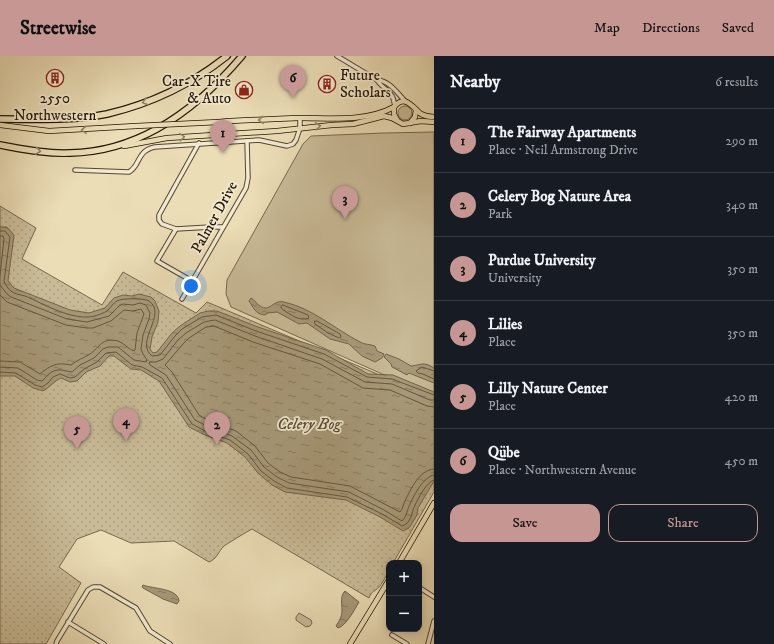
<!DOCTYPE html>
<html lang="en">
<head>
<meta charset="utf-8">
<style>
	:root { --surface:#171b24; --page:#242831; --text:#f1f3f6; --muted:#9ea1a6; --line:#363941; --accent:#c59692 }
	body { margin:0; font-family:"IM FELL DW Pica",serif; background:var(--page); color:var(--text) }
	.controls { position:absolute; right:12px; bottom:12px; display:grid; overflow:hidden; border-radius:8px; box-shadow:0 2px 10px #0003 }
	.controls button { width:36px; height:36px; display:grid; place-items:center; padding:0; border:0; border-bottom:1px solid var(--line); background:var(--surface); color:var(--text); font:20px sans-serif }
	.you { position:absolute; left:191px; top:230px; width:14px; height:14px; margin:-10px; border:3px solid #fff; border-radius:50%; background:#1a73e8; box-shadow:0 0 0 6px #1a73e833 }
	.badge { display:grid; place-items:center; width:26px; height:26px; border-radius:50%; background:var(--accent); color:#111; font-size:13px; font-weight:700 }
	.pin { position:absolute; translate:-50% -33px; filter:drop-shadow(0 1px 2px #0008) }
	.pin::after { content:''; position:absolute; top:21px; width:14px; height:12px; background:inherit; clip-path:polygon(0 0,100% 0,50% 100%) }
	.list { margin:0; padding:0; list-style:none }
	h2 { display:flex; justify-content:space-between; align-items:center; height:52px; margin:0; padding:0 16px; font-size:17px }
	h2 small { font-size:13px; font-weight:400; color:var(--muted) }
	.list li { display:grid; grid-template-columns:26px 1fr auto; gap:12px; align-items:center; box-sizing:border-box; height:64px; padding:0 16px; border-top:1px solid var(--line) }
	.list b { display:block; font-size:15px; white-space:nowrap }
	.list p { margin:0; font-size:13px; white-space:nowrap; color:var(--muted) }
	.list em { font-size:13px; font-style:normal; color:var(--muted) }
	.actions { display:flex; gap:8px; padding:12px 16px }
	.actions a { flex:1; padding:9px 0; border:1px solid var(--accent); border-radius:12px; text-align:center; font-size:14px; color:var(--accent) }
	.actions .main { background:var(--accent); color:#111 }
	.map { position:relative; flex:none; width:434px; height:588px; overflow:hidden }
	header { display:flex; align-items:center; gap:24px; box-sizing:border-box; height:56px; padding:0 20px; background:var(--accent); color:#111 }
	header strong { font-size:19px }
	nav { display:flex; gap:22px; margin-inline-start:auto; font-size:14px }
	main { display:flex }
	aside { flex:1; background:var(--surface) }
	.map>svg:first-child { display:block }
	.grass { fill:#c9bb98; stroke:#76684e }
	.park { fill:url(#park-dots); stroke:#76684e }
	.water { fill:url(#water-ripples); stroke:#72644a }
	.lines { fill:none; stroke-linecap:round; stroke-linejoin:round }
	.shore { stroke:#64573e; stroke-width:1 }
	.minor-casing { stroke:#544730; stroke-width:5.5 }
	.major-casing { stroke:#221504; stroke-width:6 }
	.highway-casing { stroke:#221504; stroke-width:8 }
	.minor { stroke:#f2e9d0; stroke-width:3.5 }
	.major { stroke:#ebddb6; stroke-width:4.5 }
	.highway { stroke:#ebddb6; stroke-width:5.5 }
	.major-bridge-casing { stroke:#221504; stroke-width:6; stroke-linecap:butt }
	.major-bridge { stroke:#ebddb6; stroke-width:4.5 }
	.oneway { stroke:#918366 }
	.labels { text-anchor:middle; stroke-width:3.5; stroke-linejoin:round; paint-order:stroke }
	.poi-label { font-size:15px; fill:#221504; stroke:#f2e9d0; text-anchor:start }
	.street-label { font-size:15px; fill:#221504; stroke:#f2e9d0 }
	.water-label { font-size:16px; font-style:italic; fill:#574a33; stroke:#f2e9d0 }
</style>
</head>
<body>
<header>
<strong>Streetwise</strong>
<nav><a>Map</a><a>Directions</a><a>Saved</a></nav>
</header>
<main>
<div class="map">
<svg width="434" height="588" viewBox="0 0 434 588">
	<defs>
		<pattern id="park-dots" width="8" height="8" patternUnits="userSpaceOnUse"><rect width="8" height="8" fill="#c9bb98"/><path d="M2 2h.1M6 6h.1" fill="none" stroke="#aca081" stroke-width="1.8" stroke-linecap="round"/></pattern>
		<pattern id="water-ripples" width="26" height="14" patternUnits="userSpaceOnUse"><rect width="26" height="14" fill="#a79979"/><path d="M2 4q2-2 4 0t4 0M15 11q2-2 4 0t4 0" fill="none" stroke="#887c61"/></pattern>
	</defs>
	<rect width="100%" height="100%" fill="#ebddb6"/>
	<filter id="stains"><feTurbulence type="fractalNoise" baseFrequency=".005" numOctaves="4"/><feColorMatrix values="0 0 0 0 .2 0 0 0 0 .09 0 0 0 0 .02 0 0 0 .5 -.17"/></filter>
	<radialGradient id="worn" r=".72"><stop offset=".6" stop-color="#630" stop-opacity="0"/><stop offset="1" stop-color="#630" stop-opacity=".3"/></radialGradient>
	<!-- grass -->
	<g class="grass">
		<circle cx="405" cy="57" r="7"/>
		<polygon points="434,76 434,341 231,251 226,238 227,224 303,88 311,80 384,77"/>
		<polygon points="299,557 311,564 312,567 310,570 306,571 296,564 296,561"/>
	</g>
	<!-- park -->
	<path class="park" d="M0 150 36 172 22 203 102 249 123 216 196 257 207 246 434 342V436L393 507H389C389 515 385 524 379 531 375 536 372 534 369 542L252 473C243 478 233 484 224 490 218 496 217 503 209 506L174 485 131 487 101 474 77 483 59 511 81 527 46 588H0Z"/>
	<!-- water -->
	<g class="water">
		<path d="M0 171H7L14 179 8 225 14 232 70 254 89 257 105 252 114 242 123 239 132 240 139 238 151 241 155 245 159 255 158 266 152 281 150 293 153 297 157 296 172 277 180 270 200 257 208 255H217L258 271 326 294 368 318 393 319 434 336V425L418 452 417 459 409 472 403 475 380 461 346 444 285 436 272 429 258 417 245 401 227 387 205 379 189 371 159 325 141 314 131 313 114 300H109L100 310 86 316 77 325 70 326 61 322C54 325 50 331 43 335L33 332 15 320H0Z"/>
		<path d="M251 242C255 244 256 248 260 250 270 257 273 243 284 246 312 252 335 273 360 286 365 289 370 288 375 290L377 295 384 298 382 302 375 306 362 300 349 288 330 283 307 267 299 268 277 256 268 257 265 259C255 258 254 252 249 245Z"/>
		<path d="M386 298 399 303 411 310C421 309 423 305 434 312V327L409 317 407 319 392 311 391 308 384 301Z"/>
		<path d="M143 529C153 533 178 532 179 545L177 548 163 543 143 532 142 530Z"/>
		<path d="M345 535 359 546C355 553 346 570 338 572L336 570C339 565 342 561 342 554 342 547 340 540 345 535Z"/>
	</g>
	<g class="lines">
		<!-- shore -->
		<g class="shore">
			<path d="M0 175H5L10 181 4 225C5 228 8 233 11 235 14 238 21 239 25 240 44 248 67 262 88 261 94 261 105 257 108 254 111 251 113 247 117 245 121 242 145 242 149 245 168 258 134 286 152 300L160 299 175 280 182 273 202 261 216 259 256 275 324 298 367 321 392 323 434 339"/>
			<polyline points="0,180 3,180 4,183 0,219"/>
			<path d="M0 229 7 238 11 241 67 263 87 266 109 260 119 250 123 248 133 249 140 247 146 249 150 257 149 263 143 279 141 293 143 298 147 304 146 306 134 304 118 291H108L103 293 94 302 80 309 72 316C64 315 57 311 49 318 46 320 45 323 42 325L37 324 18 312 0 311"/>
			<path d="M0 239 7 246 66 269 87 272H93L111 265 124 254 133 255 141 253 144 258 137 277 135 294 134 295C128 293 124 287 118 285 102 281 100 291 90 298 84 302 77 304 71 309 56 306 51 309 40 318L20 306 0 305"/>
			<path d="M283 249 308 259 309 262C299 266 290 258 282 253L281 251Z"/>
			<polygon points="315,265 317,265 340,278 341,281 339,282 328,277 315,268"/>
			<polyline points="434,315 422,311 416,315 418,317 423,318 434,323"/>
			<path d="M0 316 16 317 35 329 42 331 48 327 53 321 60 318 70 322 75 321 84 313 97 306 106 297 116 296 132 309 142 311 162 322 192 368 207 376 230 384 248 398 261 415 274 425 287 432 347 441 382 458 402 470C412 467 411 457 415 449 418 443 427 425 434 424"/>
			<path d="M434 344H430L392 328 365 326 322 303 255 280 215 264 204 266 186 277 178 284 163 303 156 306H150L149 307 150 309 166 319 195 364 209 371 232 380 251 394 264 411 277 421 289 427 349 436 384 454 402 465C407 460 407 454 410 448 414 439 424 420 434 419"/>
			<path d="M434 351 427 350 390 334 363 332 320 308 253 286 214 270 206 271 189 282 183 288 165 309 172 316 199 359 211 366 236 375 255 390 268 407 280 416 291 421 350 430 400 456C403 453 403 449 405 445 411 433 419 414 434 413"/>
		</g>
		<defs>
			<g id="minor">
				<path d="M337 0 377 24C389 24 398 38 406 46"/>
				<path d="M377 24C381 31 388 33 392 40 394 43 394 47 395 50"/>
				<path d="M75 114 129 116C141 109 136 95 155 91L259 84 287 90 293 88 296 84 300 72V62"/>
				<polyline points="176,173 162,168 159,164 159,159 199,87"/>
				<polyline points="192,225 157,205 176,173 211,171 223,171"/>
				<polyline points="182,243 246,132 248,122 247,85"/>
				<polyline points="420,532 434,541"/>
				<polyline points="68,566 104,588"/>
				<polyline points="392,579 407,588"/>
				<polyline points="56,588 57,585 88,534 93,531 100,531 136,552 150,575 170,588"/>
				<polyline points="428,588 434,565"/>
			</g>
			<g id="major">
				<path d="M397 64 394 58V51C405 37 413 52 421 58 425 60 429 61 434 61"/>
				<path d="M219 66C246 64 274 63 301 62 332 62 366 66 394 51"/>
				<polyline points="410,67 415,61 416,54"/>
				<polyline points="0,69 49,75 136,70"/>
				<polyline points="124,90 167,82 277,75 332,69 353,68 384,60 392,62 403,68 421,65 434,66"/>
				<polyline points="399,507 434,447"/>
				<polyline points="350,588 389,524"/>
			</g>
			<g id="highway">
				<path d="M0 63C35 63 72 65 107 58 150 48 192 28 227 0"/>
				<path d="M0 89C23 93 46 98 70 97 141 96 197 53 242 0"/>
			</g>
		</defs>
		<!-- minor casing -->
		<use href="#minor" class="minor-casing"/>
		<!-- major casing -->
		<use href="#major" class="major-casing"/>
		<!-- highway casing -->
		<use href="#highway" class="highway-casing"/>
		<!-- minor -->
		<use href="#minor" class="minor"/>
		<!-- major -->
		<use href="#major" class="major"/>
		<!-- highway -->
		<use href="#highway" class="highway"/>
		<defs>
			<polyline id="major-bridge" points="136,70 219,66"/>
		</defs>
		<!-- major-bridge casing -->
		<use href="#major-bridge" class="major-bridge-casing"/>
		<!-- major-bridge -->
		<use href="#major-bridge" class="major-bridge"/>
	</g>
	<!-- one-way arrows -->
	<defs><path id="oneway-chevron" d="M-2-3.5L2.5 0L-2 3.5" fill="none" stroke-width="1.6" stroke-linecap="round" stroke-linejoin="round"/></defs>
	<g class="oneway">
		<use href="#oneway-chevron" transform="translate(145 46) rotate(162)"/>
		<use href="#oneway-chevron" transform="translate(261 64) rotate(177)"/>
		<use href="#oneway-chevron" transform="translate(318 70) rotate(-6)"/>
		<use href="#oneway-chevron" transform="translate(84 74) rotate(176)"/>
		<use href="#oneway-chevron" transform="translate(182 81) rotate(-4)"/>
		<use href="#oneway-chevron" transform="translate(38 95) rotate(8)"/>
	</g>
	<!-- icons -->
	<defs>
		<symbol id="building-ring" viewBox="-11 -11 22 22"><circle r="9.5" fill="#f2e9d0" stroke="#8f2418" stroke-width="1.5"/><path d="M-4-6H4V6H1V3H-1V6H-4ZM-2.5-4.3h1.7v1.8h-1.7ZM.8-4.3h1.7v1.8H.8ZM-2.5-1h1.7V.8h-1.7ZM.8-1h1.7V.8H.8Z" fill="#8f2418"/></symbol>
		<symbol id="shop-ring" viewBox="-11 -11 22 22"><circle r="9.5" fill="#f2e9d0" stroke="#8f2418" stroke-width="1.5"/><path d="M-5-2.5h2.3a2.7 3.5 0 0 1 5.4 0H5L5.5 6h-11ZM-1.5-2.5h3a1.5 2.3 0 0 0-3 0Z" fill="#8f2418"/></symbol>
	</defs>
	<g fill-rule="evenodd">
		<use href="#building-ring" x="45" y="12" width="20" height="20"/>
		<use href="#building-ring" x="317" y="18" width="20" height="20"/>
		<use href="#shop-ring" x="234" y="24" width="20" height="20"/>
	</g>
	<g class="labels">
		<!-- poi labels -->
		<g class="poi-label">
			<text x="340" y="24">Future<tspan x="340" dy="17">Scholars</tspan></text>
			<text x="231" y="30" text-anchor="end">Car-X Tire<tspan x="231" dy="17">&amp; Auto</tspan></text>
			<text x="55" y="47" text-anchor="middle">2550<tspan x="55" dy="17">Northwestern</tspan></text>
		</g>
		<!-- street labels -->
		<g class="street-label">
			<text transform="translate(214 161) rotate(-61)" y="5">Palmer Drive</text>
		</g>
		<!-- water labels -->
		<g class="water-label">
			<text x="309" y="373">Celery Bog</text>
		</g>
	</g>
	<rect width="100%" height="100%" filter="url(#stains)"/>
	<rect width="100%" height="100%" fill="url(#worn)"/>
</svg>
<div class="controls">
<button>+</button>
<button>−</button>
</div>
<div class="you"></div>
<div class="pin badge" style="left:223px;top:97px">1</div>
<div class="pin badge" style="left:217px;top:389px">2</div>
<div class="pin badge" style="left:345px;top:163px">3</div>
<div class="pin badge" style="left:126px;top:385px">4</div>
<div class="pin badge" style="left:77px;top:393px">5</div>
<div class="pin badge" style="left:293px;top:42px">6</div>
</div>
<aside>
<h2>Nearby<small>6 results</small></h2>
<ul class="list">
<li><span class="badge">1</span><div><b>The Fairway Apartments</b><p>Place · Neil Armstrong Drive</p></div><em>290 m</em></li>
<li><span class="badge">2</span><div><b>Celery Bog Nature Area</b><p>Park</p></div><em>340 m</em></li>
<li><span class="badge">3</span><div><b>Purdue University</b><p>University</p></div><em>350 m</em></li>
<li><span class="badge">4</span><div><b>Lilies</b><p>Place</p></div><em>350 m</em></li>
<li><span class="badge">5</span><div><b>Lilly Nature Center</b><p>Place</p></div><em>420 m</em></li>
<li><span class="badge">6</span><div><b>Qübe</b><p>Place · Northwestern Avenue</p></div><em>450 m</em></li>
</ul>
<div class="actions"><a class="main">Save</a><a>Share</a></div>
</aside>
</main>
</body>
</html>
